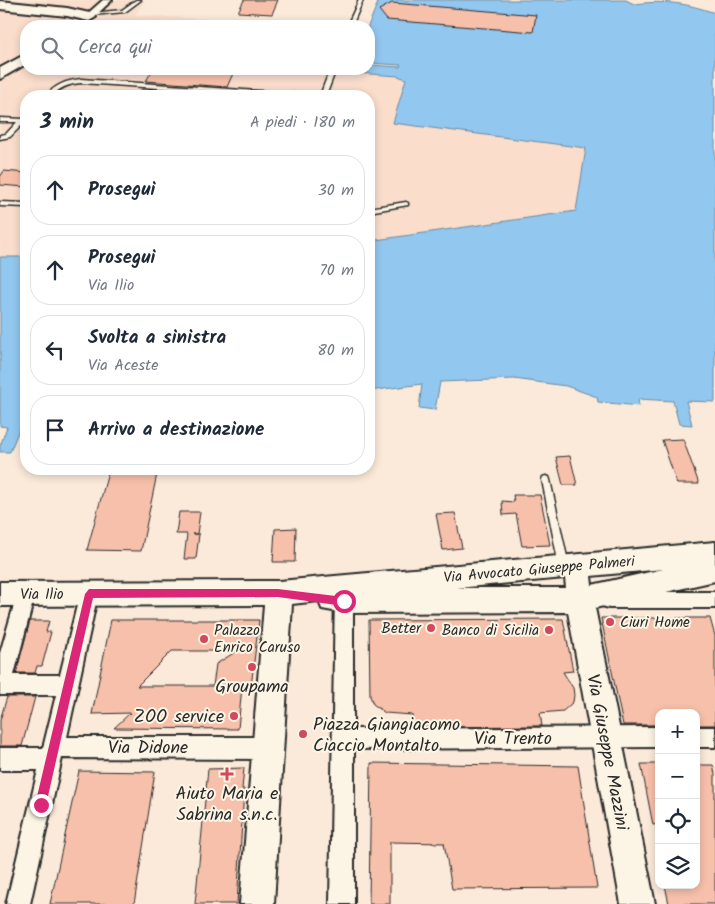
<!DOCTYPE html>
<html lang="it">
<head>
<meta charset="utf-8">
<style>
	:root { --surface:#fff; --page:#f2f2f3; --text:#1f2937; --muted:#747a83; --line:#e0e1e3 }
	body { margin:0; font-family:Kalam,sans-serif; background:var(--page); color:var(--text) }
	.controls { position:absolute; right:15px; bottom:15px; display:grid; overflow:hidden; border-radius:10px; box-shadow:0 2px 8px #0003 }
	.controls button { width:45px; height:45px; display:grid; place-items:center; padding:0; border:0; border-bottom:1px solid var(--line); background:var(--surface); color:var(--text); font:25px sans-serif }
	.stop { position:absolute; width:15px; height:15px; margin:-11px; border:4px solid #db2777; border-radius:50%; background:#fff }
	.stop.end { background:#db2777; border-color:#fff; box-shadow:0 1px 5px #0008 }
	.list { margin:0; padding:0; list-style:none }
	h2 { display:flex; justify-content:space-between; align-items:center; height:65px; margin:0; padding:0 20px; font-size:21px }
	h2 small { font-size:16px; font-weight:400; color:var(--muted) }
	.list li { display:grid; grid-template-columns:32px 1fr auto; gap:15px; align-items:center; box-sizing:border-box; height:70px; margin:0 10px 10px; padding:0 10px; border:1px solid var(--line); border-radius:20px }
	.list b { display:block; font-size:19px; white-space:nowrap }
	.list p { margin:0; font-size:16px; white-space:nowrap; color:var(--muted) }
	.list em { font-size:16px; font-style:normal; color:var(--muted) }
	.icon { flex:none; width:28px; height:28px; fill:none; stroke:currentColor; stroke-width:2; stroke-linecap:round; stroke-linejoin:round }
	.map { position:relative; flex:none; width:715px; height:904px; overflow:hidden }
	.search { position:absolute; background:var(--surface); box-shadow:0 2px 8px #0003; left:20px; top:20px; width:355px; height:55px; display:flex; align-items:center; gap:12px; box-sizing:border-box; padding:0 18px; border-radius:20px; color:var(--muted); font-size:19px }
	.panel { position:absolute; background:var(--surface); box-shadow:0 2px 8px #0003; left:20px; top:90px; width:355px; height:385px; border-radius:20px }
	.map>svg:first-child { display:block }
	.built { fill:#faddcb }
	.water { fill:#92c7ef; stroke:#6989a1 }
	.building { fill:#f7c0ab; stroke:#2b2b2b; fill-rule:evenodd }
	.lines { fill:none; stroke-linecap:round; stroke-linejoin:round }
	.lane-casing { stroke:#2b2b2b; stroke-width:3 }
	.street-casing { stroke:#2b2b2b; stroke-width:4 }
	.secondary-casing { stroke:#2b2b2b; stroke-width:4 }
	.lane { fill:#fcf5e5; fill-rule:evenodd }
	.street { fill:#fcf5e5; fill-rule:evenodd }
	.secondary { fill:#fcf5e5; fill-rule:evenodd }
	.route { fill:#db2777 }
	.poi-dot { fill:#d1495b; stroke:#fcf5e5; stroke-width:2 }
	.labels { text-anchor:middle; stroke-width:4; stroke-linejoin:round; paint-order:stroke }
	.street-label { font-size:15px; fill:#2b2b2b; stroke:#fcf5e5 }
	.poi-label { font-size:15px; fill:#2b2b2b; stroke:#fcf5e5; text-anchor:start }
	.near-poi-label { font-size:18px; fill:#2b2b2b; stroke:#fcf5e5 }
	.near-street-label { font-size:18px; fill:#2b2b2b; stroke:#fcf5e5 }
</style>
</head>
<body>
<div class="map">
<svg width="715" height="904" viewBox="0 0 715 904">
	<rect width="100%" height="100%" fill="#fbead9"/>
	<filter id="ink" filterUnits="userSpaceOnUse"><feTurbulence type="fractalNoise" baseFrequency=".02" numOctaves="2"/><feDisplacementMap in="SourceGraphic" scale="10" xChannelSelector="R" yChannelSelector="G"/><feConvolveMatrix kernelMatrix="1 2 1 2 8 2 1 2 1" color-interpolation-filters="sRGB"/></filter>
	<g filter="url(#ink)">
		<!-- built -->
		<polygon class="built" points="0,0 145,0 135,15 331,26 26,26 26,69 357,69 356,72 398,76 406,78 393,123 586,148 576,211 369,241 369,96 26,96 26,257 0,257"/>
		<!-- water -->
		<g class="water">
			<path d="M379 0H626L634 4C665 0 686 3 715 13V402L686 401 692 425 679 424 673 401 638 399 639 406 598 402 597 397 566 386 514 379 440 382 435 410 419 408 422 384 369 391V241L576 211 586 148 393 123 406 79 398 76 356 73 357 69H369V65L400 67 401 65 369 63 368 26Z"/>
			<polygon points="0,257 26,257 26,426 20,427 10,452 0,452 0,446 7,427 0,426"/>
		</g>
		<!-- building -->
		<g class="building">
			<polygon points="244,0 278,0 272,14 238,12"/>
			<polygon points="392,3 536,15 533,32 387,20 379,10"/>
			<polygon points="153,69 235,69 227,87 146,81"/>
			<polygon points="142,89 224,94 223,96 137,96"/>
			<polygon points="4,171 26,173 26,187 0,185 0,177"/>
			<polygon points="683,439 699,484 677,484 662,440"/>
			<polygon points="570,456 577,485 563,485 556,457"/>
			<polygon points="109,469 158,469 141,551 87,550"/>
			<polygon points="513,495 540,495 550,545 522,546 516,514 503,515 502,501 514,502"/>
			<polygon points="179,512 200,512 197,534 192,534 199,534 196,559 184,559 187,534 176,534"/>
			<polygon points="455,513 462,548 443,550 436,514"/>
			<polygon points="296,528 295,562 273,562 275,529"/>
			<polygon points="601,618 710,618 715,636 715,725 696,725 696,713 659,713 659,725 623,725"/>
			<polygon points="563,619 573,671 563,672 573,688 574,695 573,702 563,711 540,713 542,726 412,727 412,715 385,713 373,704 370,696 369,620"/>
			<path d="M111 620H259L251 687 242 686 238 729 114 728 130 713 92 714ZM172 651H237L216 664 213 686H137Z"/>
			<polygon points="30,621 49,621 46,632 51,632 42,666 37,666 35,673 16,673"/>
			<polygon points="7,697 35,697 22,746 0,746 0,720"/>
			<polygon points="371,763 578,766 597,888 452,889 444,843 390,842 390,904 369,904"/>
			<polygon points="641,764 659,764 659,824 653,825"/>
			<polygon points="696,765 713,765 715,774 715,904 669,904 665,885 696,885"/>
			<polygon points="244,768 242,789 244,789 237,904 195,904 208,769"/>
			<polygon points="79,771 155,772 134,904 50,904"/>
		</g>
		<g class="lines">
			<defs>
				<g id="lane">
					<polygon points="136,0 141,0 125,12 92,15 90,14 92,13 122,10"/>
					<polygon points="359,0 363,0 352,26 347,26"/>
					<polygon points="330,69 336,69 326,96 320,96"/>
					<path d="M81 79 304 94 307 96H283L81 83C69 84 60 87 52 96H46C56 84 66 81 81 79Z"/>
					<polygon points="0,118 24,119 26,120 26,122 24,123 10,137 0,139 0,135 6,134 17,122 0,122"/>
					<polygon points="0,202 26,203 26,207 0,206"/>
					<polygon points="406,202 408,203 408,205 369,212 369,208"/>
					<polygon points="546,476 549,477 550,480 569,566 567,569 564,570 561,569 559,566 542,480 543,477"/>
				</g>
				<g id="street">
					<polygon points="103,0 112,0 92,19 86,19 86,15"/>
					<polygon points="344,583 351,585 353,591 353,729 659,727 659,747 354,749 354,904 330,904 335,591 337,585"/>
					<polygon points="89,585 96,587 98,593 67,737 268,737 275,741 279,748 275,755 268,759 62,758 30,904 6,904 38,770 0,770 0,748 43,748 56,695 0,695 0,653 19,588 26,586 33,588 35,594 14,675 60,675 80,593 82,587"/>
					<polygon points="609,592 715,592 715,608 609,608 602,606 600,600 602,594"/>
					<rect x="696" y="727" width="19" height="20"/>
				</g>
				<g id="secondary">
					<polygon points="0,1 67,8 94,14 96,17 89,21 67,16 0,9"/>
					<polygon points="26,54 26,64 0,79 0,68"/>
					<path d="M715 542V581L595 608 655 904H621L568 612 344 613 322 609 319 601 292 604 274 904H240L264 605 0 606V582L279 581ZM663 569 592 585 591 576ZM565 578 566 588H457Z"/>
				</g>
			</defs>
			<!-- lane casing -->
			<use href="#lane" class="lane-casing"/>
			<!-- street casing -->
			<use href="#street" class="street-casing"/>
			<!-- secondary casing -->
			<use href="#secondary" class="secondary-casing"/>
			<!-- lane -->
			<use href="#lane" class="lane"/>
			<!-- street -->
			<use href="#street" class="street"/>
			<!-- secondary -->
			<use href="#secondary" class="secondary"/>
		</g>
	</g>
	<!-- route -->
	<polygon class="route" points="89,589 278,589 344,597 349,601 344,606 278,597 93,598 46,805 45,809 41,810 37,809 35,805 85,594"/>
	<!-- markers -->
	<g class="poi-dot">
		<circle cx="610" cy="622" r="5"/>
		<circle cx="431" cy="628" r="5"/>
		<circle cx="549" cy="630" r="5"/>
		<circle cx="204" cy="639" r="5"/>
		<circle cx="252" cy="667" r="5"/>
		<circle cx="234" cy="716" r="5"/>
		<circle cx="303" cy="734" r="5"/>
		<path d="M224.5 766.5h5v5h5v5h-5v5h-5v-5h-5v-5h5z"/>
	</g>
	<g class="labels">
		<!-- street labels -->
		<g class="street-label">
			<text transform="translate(539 569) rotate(-5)" y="5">Via Avvocato Giuseppe Palmeri</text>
			<text x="42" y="599">Via Ilio</text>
		</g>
		<!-- poi labels -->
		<g class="poi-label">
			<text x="620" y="627">Ciuri Home</text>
			<text x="421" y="633" text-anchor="end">Better</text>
			<text x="214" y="635">Palazzo<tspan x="214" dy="17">Enrico Caruso</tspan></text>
			<text x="539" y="635" text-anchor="end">Banco di Sicilia</text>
		</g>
		<!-- near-poi labels -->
		<g class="near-poi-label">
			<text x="252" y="692">Groupama</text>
			<text x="224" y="722" text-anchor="end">ZOO service</text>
			<text x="313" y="730" text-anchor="start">Piazza Giangiacomo<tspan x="313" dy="21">Ciaccio Montalto</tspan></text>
			<text x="227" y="799">Aiuto Maria e<tspan x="227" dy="21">Sabrina s.n.c.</tspan></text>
		</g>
		<!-- near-street labels -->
		<g class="near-street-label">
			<text x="513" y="744">Via Trento</text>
			<text x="148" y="753">Via Didone</text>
			<text transform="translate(608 752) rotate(79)" y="6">Via Giuseppe Mazzini</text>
		</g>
	</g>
</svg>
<div class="controls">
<button>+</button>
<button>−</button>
<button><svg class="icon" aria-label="locate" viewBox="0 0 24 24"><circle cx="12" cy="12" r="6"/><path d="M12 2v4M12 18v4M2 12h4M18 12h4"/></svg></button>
<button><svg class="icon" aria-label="layers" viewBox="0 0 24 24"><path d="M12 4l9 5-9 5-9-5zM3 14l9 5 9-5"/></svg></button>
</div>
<div class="stop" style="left:344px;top:601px"></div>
<div class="stop end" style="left:41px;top:805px"></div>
<div class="search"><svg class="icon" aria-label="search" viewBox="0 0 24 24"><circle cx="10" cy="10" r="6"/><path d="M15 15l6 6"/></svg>Cerca qui</div>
<section class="panel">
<h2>3 min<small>A piedi · 180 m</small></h2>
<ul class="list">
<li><svg class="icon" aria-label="ahead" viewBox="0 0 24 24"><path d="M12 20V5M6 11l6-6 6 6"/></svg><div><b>Prosegui</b></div><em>30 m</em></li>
<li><svg class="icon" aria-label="ahead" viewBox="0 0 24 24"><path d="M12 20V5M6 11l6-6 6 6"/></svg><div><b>Prosegui</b><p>Via Ilio</p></div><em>70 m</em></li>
<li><svg class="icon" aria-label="left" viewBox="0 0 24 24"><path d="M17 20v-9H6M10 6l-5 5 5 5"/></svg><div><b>Svolta a sinistra</b><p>Via Aceste</p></div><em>80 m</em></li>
<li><svg class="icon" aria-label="arrive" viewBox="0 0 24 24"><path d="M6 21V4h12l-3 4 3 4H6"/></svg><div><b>Arrivo a destinazione</b></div></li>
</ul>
</section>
</div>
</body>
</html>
